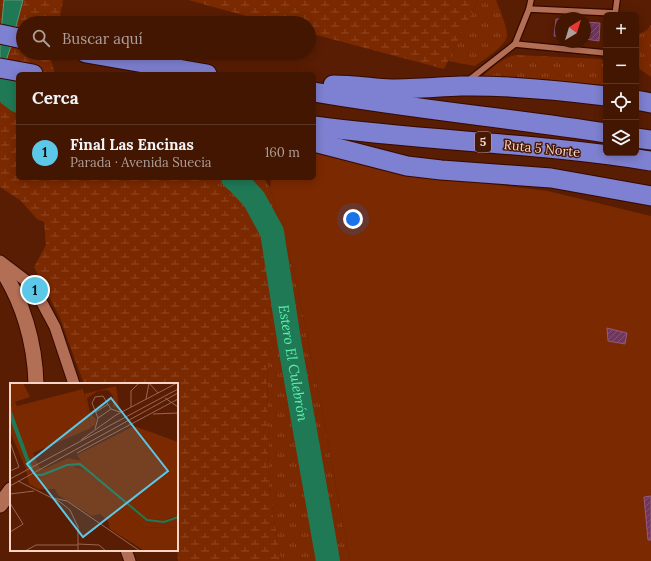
<!DOCTYPE html>
<html lang="es">
<head>
<meta charset="utf-8">
<style>
	:root { --surface:#431602; --page:#4a1f0c; --text:#f1f3f6; --muted:#af9f99; --line:#5b3524; --accent:#5dc7e8 }
	body { margin:0; font-family:Lora,serif; background:var(--page); color:var(--text) }
	.controls { position:absolute; right:12px; top:12px; display:grid; overflow:hidden; border-radius:6px; box-shadow:0 2px 10px #0003 }
	.controls button { width:36px; height:36px; display:grid; place-items:center; padding:0; border:0; border-bottom:1px solid var(--line); background:var(--surface); color:var(--text); font:20px sans-serif }
	.compass { position:absolute; left:555px; top:12px; width:36px; height:36px; border-radius:50%; background:var(--surface); box-shadow:0 2px 10px #0003; rotate:38deg }
	.you { position:absolute; left:353px; top:219px; width:14px; height:14px; margin:-10px; border:3px solid #fff; border-radius:50%; background:#1a73e8; box-shadow:0 0 0 6px #1a73e833 }
	.badge { display:grid; place-items:center; width:26px; height:26px; border-radius:50%; background:var(--accent); color:#111; font-size:13px; font-weight:700 }
	.pin { position:absolute; translate:-50% -50%; border:2px solid #fff; box-shadow:0 1px 4px #0006 }
	.list { margin:0; padding:0; list-style:none }
	h2 { display:flex; justify-content:space-between; align-items:center; height:52px; margin:0; padding:0 16px; font-size:17px }
	h2 small { font-size:13px; font-weight:400; color:var(--muted) }
	.list li { display:grid; grid-template-columns:26px 1fr auto; gap:12px; align-items:center; box-sizing:border-box; height:56px; padding:0 16px; border-top:1px solid var(--line) }
	.list b { display:block; font-size:15px; white-space:nowrap }
	.list p { margin:0; font-size:13px; white-space:nowrap; color:var(--muted) }
	.list em { font-size:13px; font-style:normal; color:var(--muted) }
	.icon { flex:none; width:22px; height:22px; fill:none; stroke:currentColor; stroke-width:2; stroke-linecap:round; stroke-linejoin:round }
	.map { position:relative; flex:none; width:651px; height:561px; overflow:hidden }
	.search { position:absolute; background:var(--surface); box-shadow:0 2px 10px #0003; left:16px; top:16px; width:300px; height:44px; display:flex; align-items:center; gap:10px; box-sizing:border-box; padding:0 14px; border-radius:22px; color:var(--muted); font-size:15px }
	.panel { position:absolute; background:var(--surface); box-shadow:0 2px 10px #0003; left:16px; top:72px; width:300px; height:108px; border-radius:6px }
	.map>svg:first-child { display:block }
	.grass { fill:url(#grass-tufts) }
	.wetland { fill:url(#wetland-marsh) }
	.pitch { fill:#7b2900 }
	.water { fill:#207955; stroke:#619477 }
	.lines { fill:none; stroke-linecap:round; stroke-linejoin:round }
	.river { stroke:#207955; stroke-width:24 }
	.building { fill:url(#building-hatch); stroke:#955980 }
	.lane-casing { stroke:#350900; stroke-width:8 }
	.street-casing { stroke:#350900; stroke-width:13 }
	.secondary-casing { stroke:#350900; stroke-width:17 }
	.highway-casing { stroke:#350900; stroke-width:21 }
	.lane { stroke:#b36f56; stroke-width:5.5 }
	.street { stroke:#b36f56; stroke-width:11 }
	.secondary { stroke:#b36f56; stroke-width:15 }
	.highway { stroke:#7e80d1; stroke-width:19 }
	.labels { text-anchor:middle; stroke-width:3; stroke-linejoin:round; paint-order:stroke }
	.shield { fill:#461906; stroke:#c49c8c; stroke-width:1 }
	.shield-label { font-size:12px; font-weight:bold; fill:#fad4c6 }
	.street-label { font-size:13px; fill:#fad4c6; stroke:#461906 }
	.water-label { font-size:14px; font-style:italic; fill:#5bf2b0; stroke:#461906 }
	.inset-river { fill:none; stroke:#207955; stroke-width:2 }
	.inset-road { fill:none; stroke:#996651; stroke-width:1 }
	.view { fill:#5dc7e8; fill-opacity:0.15; stroke:#5dc7e8; stroke-width:2 }
	.inset-edge { fill:none; stroke:#fad4c6; stroke-width:2 }
</style>
</head>
<body>
<div class="map">
<svg width="651" height="561" viewBox="0 0 651 561">
	<defs>
		<pattern id="grass-tufts" width="24" height="20" patternUnits="userSpaceOnUse"><rect width="24" height="20" fill="#7b2900"/><path d="M3 7l-1-3M5 7V3M7 7l1-3M15 17l-1-3M17 17v-4M19 17l1-3" fill="none" stroke="#8f4724"/></pattern>
		<pattern id="wetland-marsh" width="20" height="14" patternUnits="userSpaceOnUse"><rect width="20" height="14" fill="#7b2900"/><path d="M1 5h8M5 5V1M11 12h8M15 12V8" fill="none" stroke="#8f4724"/></pattern>
		<pattern id="building-hatch" width="6" height="6" patternUnits="userSpaceOnUse"><rect width="6" height="6" fill="#6f375c"/><path d="M-1 1l2-2M0 6l6-6M5 7l2-2" fill="none" stroke="#845372"/></pattern>
	</defs>
	<rect width="100%" height="100%" fill="#591d03"/>
	<!-- grass -->
	<g class="grass">
		<path d="M478 0H496C499 8 508 29 507 36 506 46 483 60 475 66L448 61Z"/>
		<polygon points="651,25 651,77 641,70 636,65 636,36 647,30"/>
		<path d="M518 55 601 59 606 63V85L483 76C493 67 504 56 518 55Z"/>
		<polygon points="10,75 18,78 18,117 2,93"/>
		<polygon points="208,178 264,178 270,188 293,268 318,389 350,561 281,561 269,487 267,358 274,343 233,198"/>
	</g>
	<!-- wetland -->
	<g class="wetland">
		<polygon points="0,0 63,0 59,23 23,23 23,53 52,53 51,60 55,74 18,74 10,75 2,93 18,117 18,178 208,178 233,198 264,249 274,343 267,358 269,487 281,561 178,561 177,549 177,384 84,384 60,318 34,267 46,245 44,222 37,219 20,200 0,187"/>
		<polygon points="188,0 478,0 444,69 309,33 309,23 273,23"/>
	</g>
	<!-- pitch -->
	<polygon class="pitch" points="314,153 432,177 548,191 651,216 651,561 350,561 318,389 293,268 270,188 271,178 314,178"/>
	<!-- water -->
	<polygon class="water" points="4,0 23,0 10,49 0,79 0,42"/>
	<g class="lines">
		<!-- river -->
		<g class="river">
			<polyline points="0,80 10,95 18,101"/>
			<path id="s1" d="M233 178 238 182 254 199 272 232 290 346 328 561"/>
		</g>
	</g>
	<!-- building -->
	<g class="building">
		<polygon points="556,19 561,19 561,37 554,36"/>
		<polygon points="585,22 600,23 599,41 585,39"/>
		<polygon points="607,328 627,333 625,344 608,341"/>
		<polygon points="651,496 651,540 648,540 644,497"/>
	</g>
	<g class="lines">
		<defs>
			<g id="lane">
				<polyline points="529,9 615,13"/>
				<polyline points="615,15 617,0"/>
				<polyline points="515,44 529,9 531,0"/>
				<polyline points="469,80 515,44 606,53"/>
			</g>
			<g id="street">
				<polyline points="0,261 33,286 55,327 74,384"/>
				<polyline points="126,550 130,561"/>
			</g>
			<g id="secondary">
				<path d="M0 267C23 301 35 343 36 384"/>
				<polyline points="0,505 11,490"/>
			</g>
			<g id="highway">
				<polyline points="0,34 23,39"/>
				<polyline points="86,53 207,74"/>
				<polyline points="0,68 33,74"/>
				<path d="M333 85C353 85 372 88 391 89 414 89 437 87 461 86 509 85 558 90 606 96"/>
				<path d="M314 92C411 109 509 118 606 133"/>
				<polyline points="636,100 651,103"/>
				<path d="M314 126C426 141 539 143 651 161"/>
				<polyline points="636,138 651,140"/>
				<polyline points="314,142 407,166 441,170 551,178 651,196"/>
			</g>
		</defs>
		<!-- lane casing -->
		<use href="#lane" class="lane-casing"/>
		<!-- street casing -->
		<use href="#street" class="street-casing"/>
		<!-- secondary casing -->
		<use href="#secondary" class="secondary-casing"/>
		<!-- highway casing -->
		<use href="#highway" class="highway-casing"/>
		<!-- lane -->
		<use href="#lane" class="lane"/>
		<!-- street -->
		<use href="#street" class="street"/>
		<!-- secondary -->
		<use href="#secondary" class="secondary"/>
		<!-- highway -->
		<use href="#highway" class="highway"/>
	</g>
	<g class="labels">
		<!-- shield labels -->
		<rect class="shield" x="475" y="132" width="16" height="20" rx="3"/>
		<g class="shield-label">
			<text x="483" y="146">5</text>
		</g>
		<!-- street labels -->
		<g class="street-label">
			<text transform="translate(542 148) rotate(6)" y="5">Ruta 5 Norte</text>
		</g>
		<!-- water labels -->
		<g class="water-label">
			<text dy="5" stroke="none"><textPath href="#s1" startOffset="200">Estero El Culebrón</textPath></text>
		</g>
	</g>
	<!-- overview -->
	<g transform="translate(10 383)">
		<rect width="168" height="168" fill="#591d03"/>
		<path d="M106 3 109 25 103 24V13L98 7 88 8 77 15 80 30 86 36 85 42 81 44 74 11ZM58 75 71 78 142 136H159L168 133V145L133 144 101 117 76 87 67 83 32 95 26 93 25 90Z" fill="#7b2900"/>
		<path d="M0 0H13L20 14 5 19 7 23 73 6 81 45 23 70 29 84 34 87 26 90V93L32 95 61 83 76 87 101 117 133 144 168 145V168H135L100 146 98 138 90 131 82 133 48 112 45 106H28L19 101 16 86 0 49Z" fill="#7b2900"/>
		<path d="M124 43 168 59V133L152 137 142 136 132 131 71 78 67 72Z" fill="#7b2900"/>
		<path d="M0 17 2 29 25 92 17 81 0 36Z" fill="#207955"/>
		<path class="inset-river" d="M23 88 25 92H32L57 82 70 81 137 137 154 139 168 134"/>
		<path class="inset-road" d="M139 0 148 10M155 15 168 24M136 16 139 0M121 24V8L129 0M86 29 98 21M143 31 168 30M88 35 82 20 85 14 93 13 101 26M85 46 88 35 101 26 110 29M71 57 106 32 167 0M0 59 9 84 0 88M67 70 168 16M0 96 168 6M8 98 50 119 60 127 68 144V168M0 103 168 10M0 111 24 108M43 115 57 118 130 168M0 120 13 141 0 149M68 161 89 162 96 168M15 168 26 162H68"/>
		<path class="view" d="M101 15 158 88 73 154 17 81Z"/>
		<rect width="168" height="168" class="inset-edge"/>
	</g>
</svg>
<div class="controls">
<button>+</button>
<button>−</button>
<button><svg class="icon" aria-label="locate" viewBox="0 0 24 24"><circle cx="12" cy="12" r="6"/><path d="M12 2v4M12 18v4M2 12h4M18 12h4"/></svg></button>
<button><svg class="icon" aria-label="layers" viewBox="0 0 24 24"><path d="M12 4l9 5-9 5-9-5zM3 14l9 5 9-5"/></svg></button>
</div>
<svg class="compass" viewBox="-18 -18 36 36"><path d="M0-13l5 13h-10z" fill="#e53935"/><path d="M0 13l5-13h-10z" fill="#af9f99"/></svg>
<div class="you"></div>
<div class="pin badge" style="left:35px;top:290px">1</div>
<div class="search"><svg class="icon" aria-label="search" viewBox="0 0 24 24"><circle cx="10" cy="10" r="6"/><path d="M15 15l6 6"/></svg>Buscar aquí</div>
<section class="panel">
<h2>Cerca<small></small></h2>
<ul class="list">
<li><span class="badge">1</span><div><b>Final Las Encinas</b><p>Parada · Avenida Suecia</p></div><em>160 m</em></li>
</ul>
</section>
</div>
</body>
</html>
